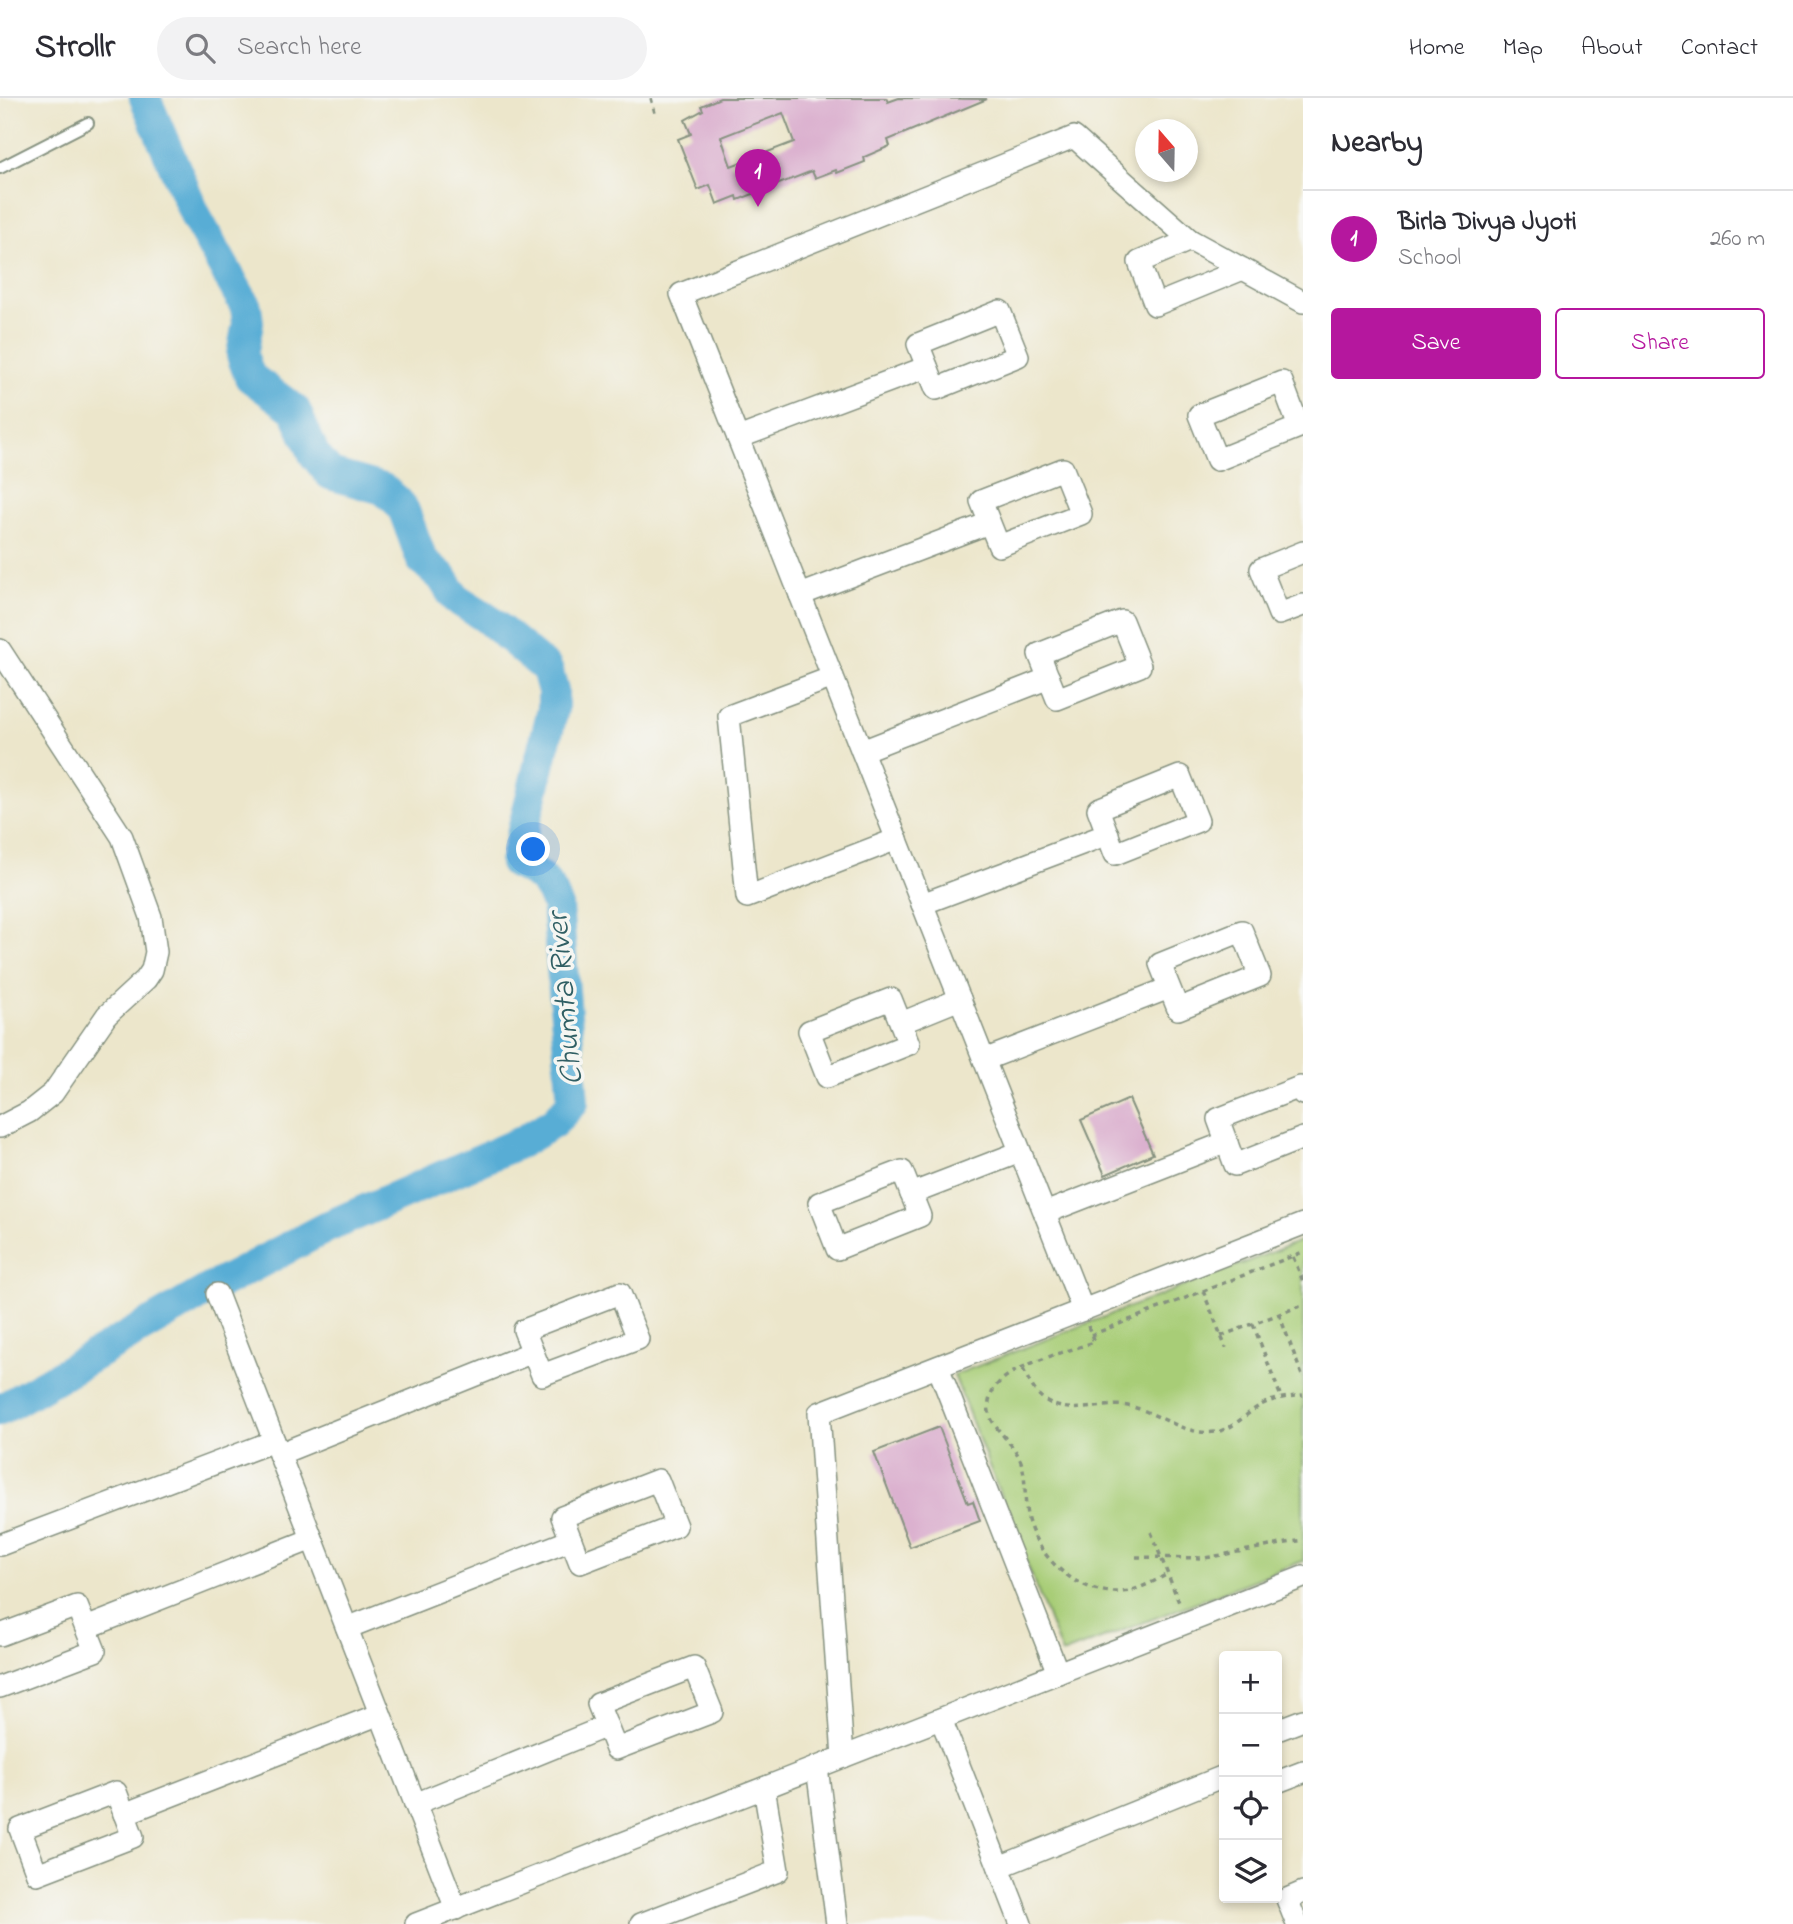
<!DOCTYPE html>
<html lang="en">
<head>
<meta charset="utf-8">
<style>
	:root { --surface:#fff; --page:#f2f2f3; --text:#2b2b33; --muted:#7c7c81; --line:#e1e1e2; --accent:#b5179e }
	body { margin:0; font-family:"Indie Flower",sans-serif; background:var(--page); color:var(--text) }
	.controls { position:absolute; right:21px; bottom:21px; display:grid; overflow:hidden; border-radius:7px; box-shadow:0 4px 10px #0003 }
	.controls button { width:63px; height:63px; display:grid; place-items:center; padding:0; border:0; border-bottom:2px solid var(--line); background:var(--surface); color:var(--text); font:35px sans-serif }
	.compass { position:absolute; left:1135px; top:21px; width:63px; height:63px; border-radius:50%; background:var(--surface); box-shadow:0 4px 10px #0003; rotate:340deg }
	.you { position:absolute; left:534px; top:752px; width:24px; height:24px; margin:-18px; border:5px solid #fff; border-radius:50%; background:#1a73e8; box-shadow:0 0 0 10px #1a73e833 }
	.badge { display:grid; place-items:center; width:46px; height:46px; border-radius:50%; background:var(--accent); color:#fff; font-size:23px; font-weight:700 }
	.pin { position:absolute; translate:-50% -58px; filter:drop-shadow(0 2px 4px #0008) }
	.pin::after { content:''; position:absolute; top:37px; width:24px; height:21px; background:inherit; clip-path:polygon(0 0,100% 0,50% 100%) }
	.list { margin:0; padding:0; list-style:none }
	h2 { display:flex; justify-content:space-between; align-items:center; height:91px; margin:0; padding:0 28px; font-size:30px }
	h2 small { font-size:23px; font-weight:400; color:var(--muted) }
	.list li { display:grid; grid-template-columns:46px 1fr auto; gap:21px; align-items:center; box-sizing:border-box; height:98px; padding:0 28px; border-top:2px solid var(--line) }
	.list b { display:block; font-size:26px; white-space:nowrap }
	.list p { margin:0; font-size:23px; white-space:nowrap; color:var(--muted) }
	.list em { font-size:23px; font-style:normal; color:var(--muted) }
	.actions { display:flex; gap:14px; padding:21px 28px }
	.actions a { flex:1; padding:16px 0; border:2px solid var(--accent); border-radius:7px; text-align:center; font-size:24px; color:var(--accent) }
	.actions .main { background:var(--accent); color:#fff }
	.icon { flex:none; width:38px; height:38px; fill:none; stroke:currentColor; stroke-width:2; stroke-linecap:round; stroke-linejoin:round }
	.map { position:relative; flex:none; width:1303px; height:1826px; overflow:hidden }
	header { display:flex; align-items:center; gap:42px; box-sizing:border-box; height:98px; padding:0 35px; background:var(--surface); border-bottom:2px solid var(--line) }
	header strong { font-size:33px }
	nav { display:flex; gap:38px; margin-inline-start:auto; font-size:24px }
	.search { width:490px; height:63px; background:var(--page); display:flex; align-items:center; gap:18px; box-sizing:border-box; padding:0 24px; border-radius:38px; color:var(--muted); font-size:26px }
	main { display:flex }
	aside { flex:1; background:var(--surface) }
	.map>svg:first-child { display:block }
	.green { fill:#a8cd77; stroke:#648556; stroke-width:2 }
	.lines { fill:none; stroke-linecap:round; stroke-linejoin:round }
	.river { stroke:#59add5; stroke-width:32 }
	.building { fill:#dbb1cf; fill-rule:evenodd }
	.service-casing { stroke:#869280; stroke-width:14 }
	.minor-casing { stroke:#869280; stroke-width:24 }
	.path { stroke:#869280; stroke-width:3.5; stroke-dasharray:5 5; stroke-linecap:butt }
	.service { stroke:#fff; stroke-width:10 }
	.minor { stroke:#fff; stroke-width:21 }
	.labels { text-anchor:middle; stroke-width:7; stroke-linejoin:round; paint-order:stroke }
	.water-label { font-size:32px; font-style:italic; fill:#305f64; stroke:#f6f6f2 }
</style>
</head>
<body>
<header>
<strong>Strollr</strong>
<div class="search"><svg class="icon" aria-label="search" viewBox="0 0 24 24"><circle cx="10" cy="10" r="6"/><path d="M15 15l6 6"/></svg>Search here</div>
<nav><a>Home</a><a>Map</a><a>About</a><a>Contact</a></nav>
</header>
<main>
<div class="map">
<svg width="1303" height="1826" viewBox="0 0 1303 1826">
	<rect width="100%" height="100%" fill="#f6f6f2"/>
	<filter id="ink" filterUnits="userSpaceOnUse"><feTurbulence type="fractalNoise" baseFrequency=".0143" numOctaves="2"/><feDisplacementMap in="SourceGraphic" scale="14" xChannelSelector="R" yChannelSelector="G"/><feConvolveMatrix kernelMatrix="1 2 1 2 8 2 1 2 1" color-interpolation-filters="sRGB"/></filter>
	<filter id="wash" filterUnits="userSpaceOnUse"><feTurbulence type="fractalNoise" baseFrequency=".00686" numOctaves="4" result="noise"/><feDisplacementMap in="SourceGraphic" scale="28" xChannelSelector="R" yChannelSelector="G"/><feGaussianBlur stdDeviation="1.57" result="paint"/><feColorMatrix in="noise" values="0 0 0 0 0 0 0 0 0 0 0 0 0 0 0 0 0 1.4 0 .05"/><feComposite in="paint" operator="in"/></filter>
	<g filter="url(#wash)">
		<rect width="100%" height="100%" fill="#ece6cb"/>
		<!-- green -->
		<polygon class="green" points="1303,1142 1303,1463 1062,1556 954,1277"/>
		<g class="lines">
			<!-- river -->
			<path class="river" d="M0 1312 206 1193 327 1129 521 1044 553 1025 573 1004 557 807C549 783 538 775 515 765L553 611V593L547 571 485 519 455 500 442 479 422 462 404 413 397 403 383 391 330 376 314 356 295 312 250 279 242 257 248 225 246 209 196 119 145 0"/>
		</g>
		<g id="blocks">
			<!-- building -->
			<g class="building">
				<path d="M720 0H886L888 4 899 0 987 1 888 42 890 48 864 59 865 64 837 75 836 72 815 80 812 73 738 102 737 98 717 106 710 87 698 92 678 41 691 36 685 22 703 12 701 8ZM783 15 794 44 731 68 721 39Z"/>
				<polygon points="1129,1001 1153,1056 1105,1077 1081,1022"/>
				<polygon points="939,1329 968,1405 973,1403 980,1423 910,1449 874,1354"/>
			</g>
		</g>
	</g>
	<g filter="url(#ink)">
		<use href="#blocks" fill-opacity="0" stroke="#869280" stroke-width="2"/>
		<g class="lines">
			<defs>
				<polyline id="service" points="0,70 88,25"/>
				<g id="minor">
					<polyline points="1190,142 1139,164 1155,207 1243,171"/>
					<polygon points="1000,213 1018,258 936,291 918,246"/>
					<polygon points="1282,284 1299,329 1217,362 1199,317"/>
					<polyline points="738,340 927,269"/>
					<polygon points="1063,371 1081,416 999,448 981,403"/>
					<polyline points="1303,454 1261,471 1279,516 1303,507"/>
					<polyline points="800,497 989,425"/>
					<polygon points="1122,523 1140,568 1057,601 1039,556"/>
					<polyline points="0,552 122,739 151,819 156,854 152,872 146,881 107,917 53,995 29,1014 0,1029"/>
					<polyline points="833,579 729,618 747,799 897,741"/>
					<polyline points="862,653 1049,580"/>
					<polygon points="1180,678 1198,723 1115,756 1098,711"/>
					<polyline points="922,806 1108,736"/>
					<polygon points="1242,833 1260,878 1178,911 1160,866"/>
					<polygon points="891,901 909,946 827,979 809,933"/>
					<polyline points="901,925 960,901"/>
					<polyline points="984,962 1169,890"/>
					<polyline points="1303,996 1300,989 1218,1021 1235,1067 1303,1040"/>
					<polygon points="902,1073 920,1118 837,1151 819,1105"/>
					<polyline points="911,1096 1020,1054"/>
					<polyline points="1045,1115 1227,1044"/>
					<polygon points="620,1195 638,1241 542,1277 524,1232"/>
					<polyline points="217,1196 456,1811"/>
					<polyline points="1083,1212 681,196 1074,39 1190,142 1303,204"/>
					<polyline points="938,1269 1058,1575"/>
					<polyline points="279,1356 533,1254"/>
					<polygon points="658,1382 676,1428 580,1465 562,1419"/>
					<polyline points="0,1447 274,1343"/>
					<polyline points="86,1530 312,1441"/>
					<polyline points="347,1530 571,1442"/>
					<polyline points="0,1537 77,1508 95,1553 0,1589"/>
					<polygon points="694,1569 712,1614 616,1651 598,1606"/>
					<polyline points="941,1621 1021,1826"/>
					<polyline points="1277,1632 1303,1622"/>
					<polyline points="843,1659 819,1315 1303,1126"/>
					<polyline points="817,1669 837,1826"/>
					<polyline points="1277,1684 1303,1674"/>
					<polygon points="116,1694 133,1739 37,1776 20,1731"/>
					<polyline points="415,1706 607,1628"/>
					<polyline points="124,1716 380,1616"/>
					<polyline points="999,1769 1224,1678"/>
					<polyline points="416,1826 1303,1479"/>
					<polyline points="641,1826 778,1773 764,1690"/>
					<polyline points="1297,1826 1287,1801 1303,1794"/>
				</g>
			</defs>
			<!-- service casing -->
			<use href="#service" class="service-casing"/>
			<!-- minor casing -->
			<use href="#minor" class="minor-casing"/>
			<!-- path -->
			<g class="path">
				<polyline points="651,0 655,15"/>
				<polyline points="1293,1159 1303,1183"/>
				<polyline points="1203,1193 1226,1250"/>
				<polyline points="1279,1216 1303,1280"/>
				<polyline points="1253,1226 1281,1299"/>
				<path d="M1088 1228 1094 1244C1067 1254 1008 1267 994 1291 976 1322 1007 1335 1019 1359 1028 1378 1023 1403 1028 1422 1040 1464 1083 1501 1129 1493 1142 1490 1156 1482 1168 1476"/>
				<polyline points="1091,1237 1303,1154"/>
				<polyline points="1221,1238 1303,1207"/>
				<path d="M1023 1271C1029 1283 1035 1297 1048 1304 1073 1318 1103 1304 1128 1308 1159 1314 1183 1338 1215 1334 1233 1332 1246 1315 1261 1307 1274 1300 1289 1299 1303 1297"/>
				<polyline points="1151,1434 1180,1507"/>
				<polyline points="1136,1459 1205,1460 1303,1442"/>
			</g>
			<!-- service -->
			<use href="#service" class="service"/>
			<!-- minor -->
			<use href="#minor" class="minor"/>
		</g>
	</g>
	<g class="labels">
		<!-- water labels -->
		<g class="water-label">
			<text transform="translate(563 901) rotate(-95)" y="11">Chumta River</text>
		</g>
	</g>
</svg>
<div class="controls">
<button>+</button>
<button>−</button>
<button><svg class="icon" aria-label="locate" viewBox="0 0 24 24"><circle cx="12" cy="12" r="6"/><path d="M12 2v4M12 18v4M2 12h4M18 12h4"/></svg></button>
<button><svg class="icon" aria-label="layers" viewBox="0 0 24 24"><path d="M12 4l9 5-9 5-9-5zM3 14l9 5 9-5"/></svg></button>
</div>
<svg class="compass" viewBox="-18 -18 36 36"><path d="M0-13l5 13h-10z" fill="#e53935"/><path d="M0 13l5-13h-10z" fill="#7c7c81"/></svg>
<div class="you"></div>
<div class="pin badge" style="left:758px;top:109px">1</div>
</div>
<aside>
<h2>Nearby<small></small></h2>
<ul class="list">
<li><span class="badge">1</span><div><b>Birla Divya Jyoti</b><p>School</p></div><em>260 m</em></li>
</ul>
<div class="actions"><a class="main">Save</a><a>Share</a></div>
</aside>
</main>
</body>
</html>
